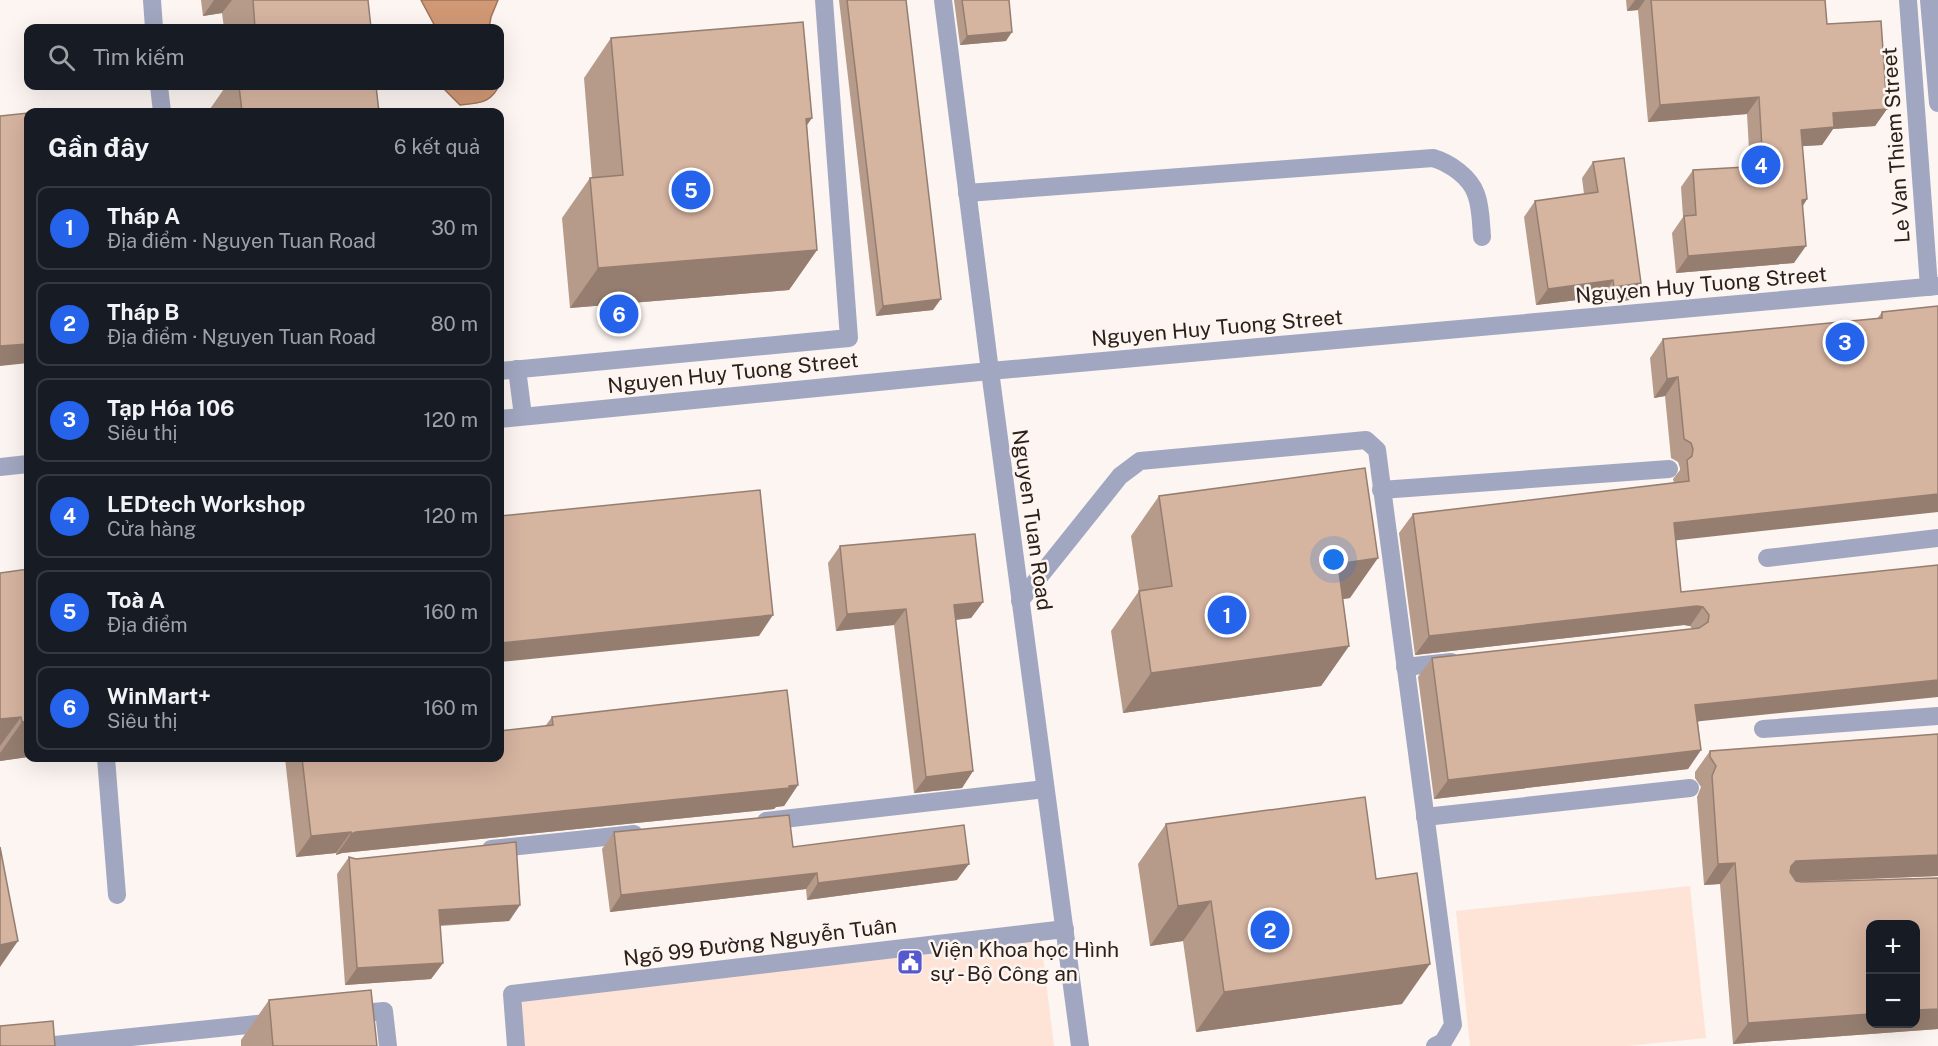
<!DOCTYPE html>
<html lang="vi">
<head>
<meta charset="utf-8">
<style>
	:root { --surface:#171b24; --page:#242831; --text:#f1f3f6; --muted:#9ea1a6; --line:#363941; --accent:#2563eb }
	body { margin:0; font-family:"Public Sans",sans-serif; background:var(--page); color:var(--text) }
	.controls { position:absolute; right:18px; bottom:18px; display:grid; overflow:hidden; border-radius:12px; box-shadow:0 6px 24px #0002 }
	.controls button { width:54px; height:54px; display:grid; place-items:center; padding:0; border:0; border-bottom:2px solid var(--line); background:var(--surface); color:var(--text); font:30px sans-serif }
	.you { position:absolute; left:1334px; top:560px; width:21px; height:21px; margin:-15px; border:4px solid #fff; border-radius:50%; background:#1a73e8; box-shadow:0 0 0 9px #1a73e833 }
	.badge { display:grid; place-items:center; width:39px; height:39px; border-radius:50%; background:var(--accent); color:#fff; font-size:20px; font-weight:700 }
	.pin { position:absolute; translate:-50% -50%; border:3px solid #fff; box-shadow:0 2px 6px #0006 }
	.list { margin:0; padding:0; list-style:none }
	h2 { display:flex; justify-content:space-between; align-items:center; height:78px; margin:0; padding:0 24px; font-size:26px }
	h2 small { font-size:20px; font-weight:400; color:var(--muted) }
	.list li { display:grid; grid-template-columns:39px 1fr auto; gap:18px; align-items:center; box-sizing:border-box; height:84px; margin:0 12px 12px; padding:0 12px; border:2px solid var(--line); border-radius:12px }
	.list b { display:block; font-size:22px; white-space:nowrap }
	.list p { margin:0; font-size:20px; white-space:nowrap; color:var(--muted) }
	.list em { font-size:20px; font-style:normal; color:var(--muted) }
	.icon { flex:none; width:33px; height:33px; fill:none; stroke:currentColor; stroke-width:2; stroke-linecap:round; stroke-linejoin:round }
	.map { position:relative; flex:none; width:1938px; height:1046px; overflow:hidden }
	.search { position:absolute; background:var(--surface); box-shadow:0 6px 24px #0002; left:24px; top:24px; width:480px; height:66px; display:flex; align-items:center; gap:15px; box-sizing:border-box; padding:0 21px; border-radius:12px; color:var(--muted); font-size:22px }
	.panel { position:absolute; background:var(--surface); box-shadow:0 6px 24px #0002; left:24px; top:108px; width:480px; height:654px; border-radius:12px }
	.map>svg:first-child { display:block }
	.built { fill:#fee4d6 }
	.water { fill:#d19875; stroke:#a07459; stroke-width:1.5 }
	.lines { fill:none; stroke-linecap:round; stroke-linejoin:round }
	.minor { stroke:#a2a7c1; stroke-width:18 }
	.wall { fill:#b79b8a }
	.shaded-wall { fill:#957e70 }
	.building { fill:#d5b4a0; stroke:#957e70; stroke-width:1.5 }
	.labels { text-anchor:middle; stroke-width:5; stroke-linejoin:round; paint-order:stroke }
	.street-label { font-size:21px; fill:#2c2018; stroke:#fcf5f1 }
	.poi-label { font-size:21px; fill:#2c2018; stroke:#fcf5f1; text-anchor:start }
</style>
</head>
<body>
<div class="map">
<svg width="1938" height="1046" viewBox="0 0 1938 1046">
	<rect width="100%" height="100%" fill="#fcf5f1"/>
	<!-- built -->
	<g class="built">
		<polygon points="1690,886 1706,1038 1628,1046 1470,1046 1456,911"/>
		<polygon points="1039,923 1054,1046 518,1046 512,1002"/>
	</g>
	<!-- water -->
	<g class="water">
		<polygon points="421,0 498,0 491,17 489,28 436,28"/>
		<path d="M500 72 502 81C491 103 483 103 460 105L442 87V86H500Z"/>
	</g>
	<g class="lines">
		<!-- minor -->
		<g class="minor">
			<polyline points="152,0 154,28"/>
			<polyline points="943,0 990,371 1080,1046"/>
			<polyline points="1908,0 1929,287"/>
			<polyline points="1929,0 1938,103"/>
			<polyline points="159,86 162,112"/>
			<path d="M967 193 1433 158C1450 163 1470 177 1476 194 1481 207 1481 224 1482 237"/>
			<polyline points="517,369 523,416"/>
			<polyline points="500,371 849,338 824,0"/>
			<polyline points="500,419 990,371 1938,286"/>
			<polyline points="0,467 28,464"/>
			<polyline points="1381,490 1669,469"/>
			<polyline points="1767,558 1938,538"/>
			<polyline points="1020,601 1120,476 1140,461 1366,440 1377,450 1453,1025 1443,1042 1435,1046"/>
			<polyline points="1405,667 1451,662"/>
			<polyline points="1763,729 1938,716"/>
			<polyline points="106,758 117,895"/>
			<polyline points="1425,817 1690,788"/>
			<polyline points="766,821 1045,789"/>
			<polyline points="491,849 634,834"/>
			<polyline points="351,1014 384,1011 388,1046"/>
			<polyline points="45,1046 276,1022"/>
			<polyline points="516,1046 512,994 1065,929"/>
		</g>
	</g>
	<!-- wall -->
	<g class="wall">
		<polygon points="201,0 368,0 371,28 224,28 222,13 203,16"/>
		<polygon points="839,0 906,0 933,310 876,316"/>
		<polygon points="954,0 1009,0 1006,41 960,45"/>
		<polygon points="1626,0 1825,0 1827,24 1887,109 1875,126 1833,129 1822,145 1802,146 1807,199 1803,206 1794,263 1676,273 1672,233 1683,217 1681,187 1693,170 1750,167 1747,114 1648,122 1638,10 1627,11"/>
		<polygon points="611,38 807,125 817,250 789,290 570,308 562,218 590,178 592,178 584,78"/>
		<polygon points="226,86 376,86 379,112 210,112 210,109"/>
		<polygon points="1593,162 1630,300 1603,303 1602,297 1536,305 1524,217 1535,201 1584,194 1582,178"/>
		<polygon points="1938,306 1676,541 1681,592 1938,565 1698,722 1701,750 1688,769 1434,799 1418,677 1432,658 1692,629 1690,626 1684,625 1415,655 1399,533 1413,514 1674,483 1673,479 1680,470 1680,468 1678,462 1671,458 1665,396 1654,398 1650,358 1663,339 1877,319 1882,312"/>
		<polygon points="1159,496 1350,598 1343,599 1349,646 1321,686 1123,713 1111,631 1139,591 1131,536"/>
		<polygon points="840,546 983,602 971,618 956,620 973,771 962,788 914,793 894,625 836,631 828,563"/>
		<polygon points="0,573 28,757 0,761"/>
		<polygon points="552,717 798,785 784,806 776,807 774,809 342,853 336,855 336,853 296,857 285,758 500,758 546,725"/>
		<polygon points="1938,734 1938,876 1799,882 1802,882 1938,878 1938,1029 1733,1044 1720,884 1704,885 1697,797 1701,787 1695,778 1695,772 1710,751"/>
		<polygon points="1166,824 1376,879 1402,1004 1196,1032 1183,941 1150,946 1138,864"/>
		<polygon points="614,832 793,847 957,880 807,900 806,889 610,912 602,849"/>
		<polygon points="349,857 520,905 509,921 440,926 443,963 431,979 345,985 337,874"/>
		<polygon points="269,1000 377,1046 241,1046 241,1040"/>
	</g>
	<!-- shaded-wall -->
	<g class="shaded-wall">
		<polygon points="214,0 232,0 222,13 203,16"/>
		<polygon points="1635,0 1645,0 1638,10 1627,11"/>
		<polygon points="1012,32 1006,41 960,45 967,36"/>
		<polygon points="1759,97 1747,114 1648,122 1660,105"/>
		<polygon points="1887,109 1875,126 1833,129 1822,145 1789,147 1801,130 1833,113"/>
		<polygon points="812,118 784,158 806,119"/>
		<polygon points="1807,199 1795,217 1802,200"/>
		<polygon points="1806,246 1794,263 1676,273 1688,256"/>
		<polygon points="817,250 789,290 570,308 598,268"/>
		<polygon points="1613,280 1602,297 1536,305 1548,289"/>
		<polygon points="1641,283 1630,300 1603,303 1614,287"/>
		<polygon points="941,299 933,310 876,316 883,306"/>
		<polygon points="28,344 28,363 0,366 0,346"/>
		<polygon points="1678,377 1665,396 1654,398 1667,379"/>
		<polygon points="1938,494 1938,512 1661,542 1674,523"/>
		<polygon points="1378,558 1350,598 1310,604 1338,564"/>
		<polygon points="983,602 971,618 943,621 954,605"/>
		<polygon points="1697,606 1703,607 1690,626 1684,625 1415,655 1429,636"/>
		<polygon points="906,609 894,625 836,631 847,614"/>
		<polygon points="773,615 759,636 500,662 500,643"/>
		<polygon points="1349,646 1321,686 1123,713 1151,673"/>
		<polygon points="1938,680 1938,697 1682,723 1695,705"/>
		<polygon points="21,717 0,746 0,719"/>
		<polygon points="28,721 28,757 0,761 0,753 22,722"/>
		<polygon points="1701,750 1688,769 1434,799 1448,780"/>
		<polygon points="973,771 962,788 914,793 926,777"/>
		<polygon points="798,785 784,806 776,807 774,809 342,853 336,855 351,834 356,832"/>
		<polygon points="351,832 336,853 296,857 311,836"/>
		<polygon points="1938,855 1938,876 1782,882 1791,866 1796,861"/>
		<polygon points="1735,863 1720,884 1704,885 1718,864"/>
		<polygon points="969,864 957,880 807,900 818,883"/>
		<polygon points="817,873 806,889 610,912 621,895"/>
		<polygon points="1211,901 1183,941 1150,946 1178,906"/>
		<polygon points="520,905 509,921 427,926 439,910"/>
		<polygon points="18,941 0,967 0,945"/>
		<polygon points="443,963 431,979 345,985 357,968"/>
		<polygon points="1430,964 1402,1004 1196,1032 1224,992"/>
		<polygon points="1938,1009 1938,1029 1733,1044 1748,1023 1870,1014 1870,1023 1916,1023 1916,1010"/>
	</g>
	<!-- building -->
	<g class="building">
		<polygon points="253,0 368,0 371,28 255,28"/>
		<polygon points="847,0 906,0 941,299 883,306"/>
		<polygon points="962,0 1009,0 1012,32 967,36"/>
		<polygon points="1651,0 1825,0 1827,24 1881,21 1887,109 1833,113 1834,127 1801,130 1807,199 1802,200 1806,246 1688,256 1684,216 1696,215 1693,170 1763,166 1759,97 1660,105"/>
		<polygon points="803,22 812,118 806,119 817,250 598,268 590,178 623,175 611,38"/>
		<polygon points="239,86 376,86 379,112 242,112"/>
		<polygon points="62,110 62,112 39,112"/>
		<polygon points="28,113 28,344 0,346 0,116"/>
		<polygon points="1624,158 1641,283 1614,287 1613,280 1548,289 1535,201 1598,192 1593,162"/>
		<polygon points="1938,306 1938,494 1674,523 1681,592 1938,565 1938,680 1695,705 1701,750 1448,780 1432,658 1699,628 1708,622 1709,615 1703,607 1697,606 1429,636 1413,514 1689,481 1687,460 1692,456 1693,449 1691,443 1684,439 1678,377 1667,379 1663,339 1882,318 1882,312"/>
		<polygon points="1365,468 1378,558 1338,564 1349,646 1151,673 1139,591 1172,586 1159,496"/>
		<polygon points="760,490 773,615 500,643 500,516"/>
		<polygon points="975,534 983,602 954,605 973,771 926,777 906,609 847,614 840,546"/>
		<polygon points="28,569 28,721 22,722 21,717 0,719 0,573"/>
		<polygon points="787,690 798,785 789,786 789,788 356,832 351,834 351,832 311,836 302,758 500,758 500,731 553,725 552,717"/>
		<polygon points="1938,734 1938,855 1796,861 1791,866 1790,872 1796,881 1802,882 1938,878 1938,1009 1916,1010 1916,924 1870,924 1870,1014 1748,1023 1735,863 1718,864 1712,776 1716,766 1710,757 1710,751"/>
		<polygon points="1365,797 1376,879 1417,873 1430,964 1224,992 1211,901 1178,906 1166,824"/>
		<polygon points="789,815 793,847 964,825 969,864 818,883 817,873 621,895 614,832"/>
		<polygon points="516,842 520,905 439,910 443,963 357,968 349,857 356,859"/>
		<polygon points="0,847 18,941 0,945"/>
		<polygon points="371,990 377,1046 273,1046 269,1000"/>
		<polygon points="53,1021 55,1046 0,1046 0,1026"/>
	</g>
	<!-- icons -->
	<defs>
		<symbol id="civic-square" viewBox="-11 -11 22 22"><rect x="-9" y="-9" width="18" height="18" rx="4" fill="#5658cf" stroke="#fcf5f1"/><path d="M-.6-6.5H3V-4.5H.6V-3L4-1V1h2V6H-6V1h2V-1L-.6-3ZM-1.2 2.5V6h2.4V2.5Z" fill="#fff"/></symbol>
	</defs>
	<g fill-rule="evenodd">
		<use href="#civic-square" x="895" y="947" width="30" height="30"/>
	</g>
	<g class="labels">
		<!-- street labels -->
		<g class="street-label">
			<text transform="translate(1896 145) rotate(-94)" y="7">Le Van Thiem Street</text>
			<text transform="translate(1701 285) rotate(-5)" y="7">Nguyen Huy Tuong Street</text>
			<text transform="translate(1217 328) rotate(-5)" y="7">Nguyen Huy Tuong Street</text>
			<text transform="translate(733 373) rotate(-6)" y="7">Nguyen Huy Tuong Street</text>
			<text transform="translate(1032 520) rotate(82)" y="7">Nguyen Tuan Road</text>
			<text transform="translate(760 942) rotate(-7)" y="7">Ngõ 99 Đường Nguyễn Tuân</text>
		</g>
		<!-- poi labels -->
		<g class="poi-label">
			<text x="930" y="957">Viện Khoa học Hình<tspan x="930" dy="24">sự - Bộ Công an</tspan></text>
		</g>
	</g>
</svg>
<div class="controls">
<button>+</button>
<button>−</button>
</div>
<div class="you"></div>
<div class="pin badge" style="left:1227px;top:615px">1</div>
<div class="pin badge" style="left:1270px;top:930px">2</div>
<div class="pin badge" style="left:1845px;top:342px">3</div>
<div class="pin badge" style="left:1761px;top:165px">4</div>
<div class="pin badge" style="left:691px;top:190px">5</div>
<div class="pin badge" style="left:619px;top:314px">6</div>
<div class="search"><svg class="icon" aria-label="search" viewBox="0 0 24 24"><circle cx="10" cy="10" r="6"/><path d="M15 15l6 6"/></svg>Tìm kiếm</div>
<section class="panel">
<h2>Gần đây<small>6 kết quả</small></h2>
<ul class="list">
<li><span class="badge">1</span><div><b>Tháp A</b><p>Địa điểm · Nguyen Tuan Road</p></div><em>30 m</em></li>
<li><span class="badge">2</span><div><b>Tháp B</b><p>Địa điểm · Nguyen Tuan Road</p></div><em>80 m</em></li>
<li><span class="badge">3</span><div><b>Tạp Hóa 106</b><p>Siêu thị</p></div><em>120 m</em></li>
<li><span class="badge">4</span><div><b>LEDtech Workshop</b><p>Cửa hàng</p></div><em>120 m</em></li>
<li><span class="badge">5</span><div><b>Toà A</b><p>Địa điểm</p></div><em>160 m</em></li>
<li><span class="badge">6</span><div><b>WinMart+</b><p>Siêu thị</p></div><em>160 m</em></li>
</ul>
</section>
</div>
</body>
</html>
